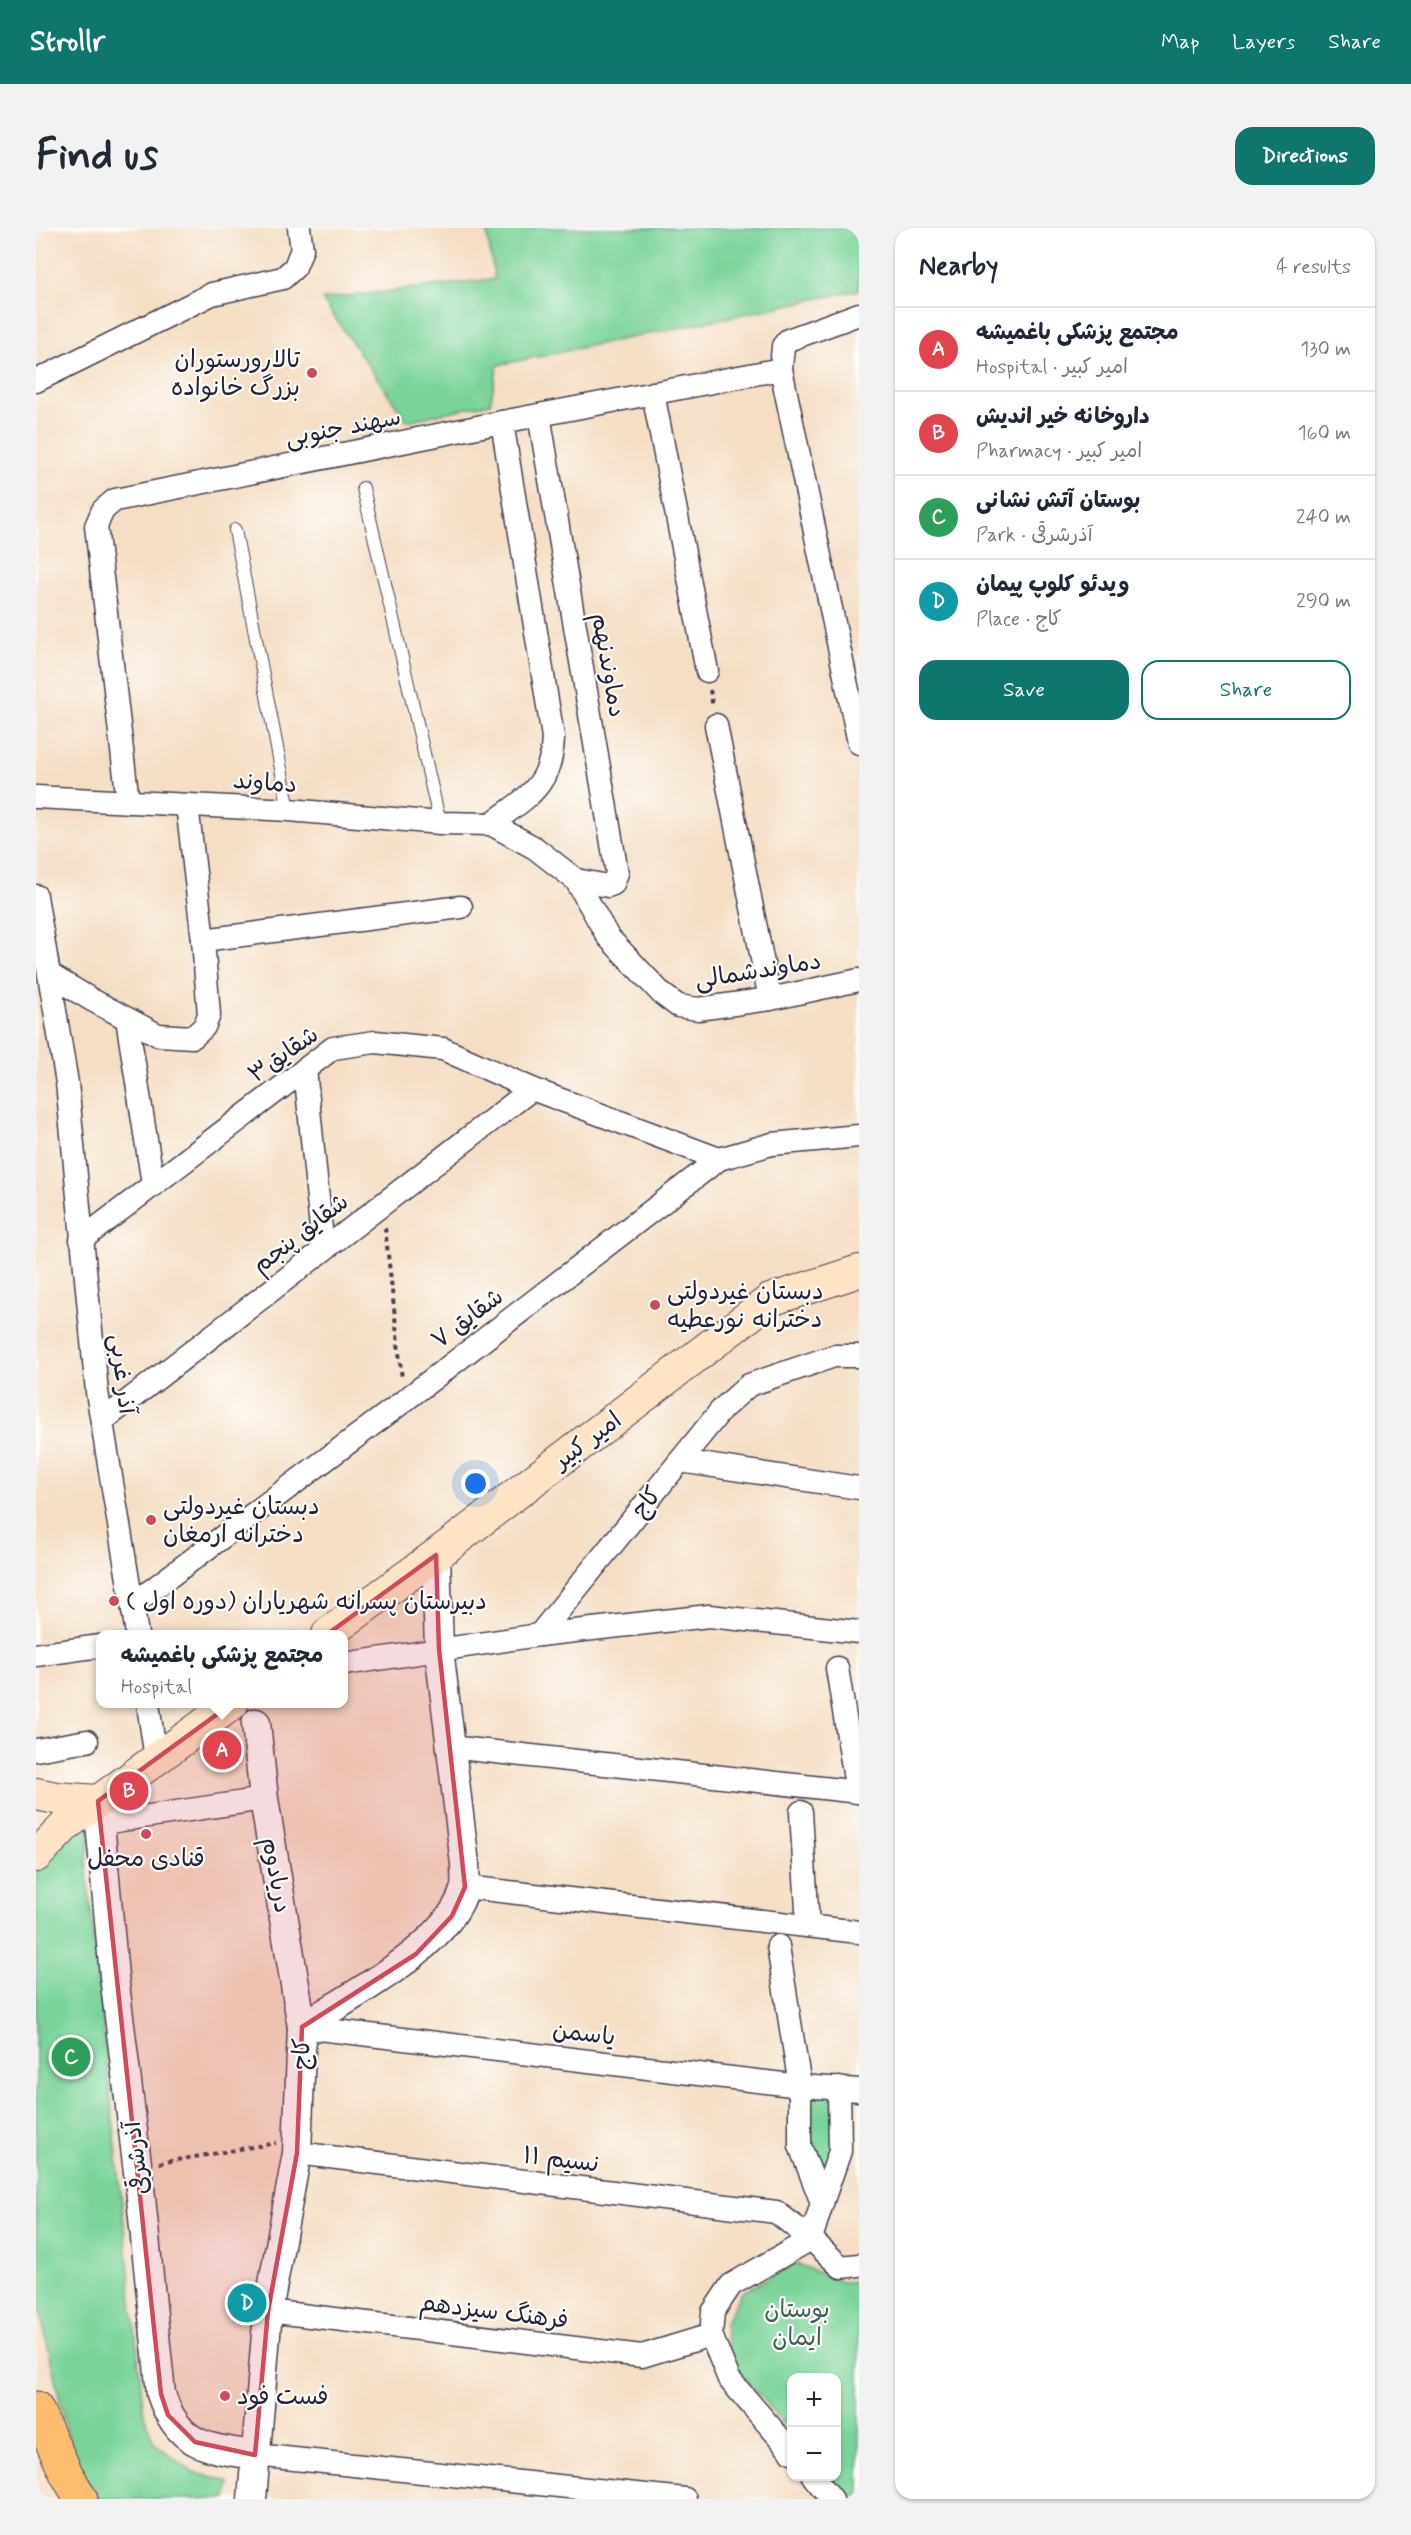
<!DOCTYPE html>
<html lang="en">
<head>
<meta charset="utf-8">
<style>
	:root { --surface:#fff; --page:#f2f2f3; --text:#1f2937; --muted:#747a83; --line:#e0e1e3; --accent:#0f766e }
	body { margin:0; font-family:Mynerve,"Playpen Sans Arabic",sans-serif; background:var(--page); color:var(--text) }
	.controls { position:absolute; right:18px; bottom:18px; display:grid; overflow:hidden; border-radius:12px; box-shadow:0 2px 4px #0004 }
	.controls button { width:54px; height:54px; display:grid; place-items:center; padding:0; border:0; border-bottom:2px solid var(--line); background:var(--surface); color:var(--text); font:30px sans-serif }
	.you { position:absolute; left:440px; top:1256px; width:21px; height:21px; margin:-15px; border:4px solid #fff; border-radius:50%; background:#1a73e8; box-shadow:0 0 0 9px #1a73e833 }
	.badge { display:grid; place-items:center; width:39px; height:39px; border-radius:50%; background:var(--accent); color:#fff; font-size:20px; font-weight:700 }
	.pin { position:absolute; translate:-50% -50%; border:3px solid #fff; box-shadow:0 2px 6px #0006 }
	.popup { position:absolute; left:60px; top:1402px; width:252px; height:78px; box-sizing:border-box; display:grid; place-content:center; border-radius:12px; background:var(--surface); filter:drop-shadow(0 2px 4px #0005); font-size:20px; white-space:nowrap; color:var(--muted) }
	.popup b { font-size:22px; color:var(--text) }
	.popup::after { content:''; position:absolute; left:50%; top:100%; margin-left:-12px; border:12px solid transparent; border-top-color:var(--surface) }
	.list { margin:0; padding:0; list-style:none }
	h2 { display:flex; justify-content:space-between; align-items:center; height:78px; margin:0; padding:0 24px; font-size:26px }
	h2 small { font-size:20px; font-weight:400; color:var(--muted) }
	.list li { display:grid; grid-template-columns:39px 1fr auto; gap:18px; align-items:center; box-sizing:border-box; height:84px; padding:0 24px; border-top:2px solid var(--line) }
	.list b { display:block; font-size:22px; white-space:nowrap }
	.list p { margin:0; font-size:20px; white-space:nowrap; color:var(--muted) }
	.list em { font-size:20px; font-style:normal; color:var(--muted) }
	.actions { display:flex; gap:12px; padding:18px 24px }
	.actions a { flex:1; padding:14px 0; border:2px solid var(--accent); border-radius:18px; text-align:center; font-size:21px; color:var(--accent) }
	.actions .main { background:var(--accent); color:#fff }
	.map { position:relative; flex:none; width:823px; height:2271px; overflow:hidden; border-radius:18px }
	header { display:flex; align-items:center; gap:36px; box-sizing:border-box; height:84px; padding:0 30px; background:var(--accent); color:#fff }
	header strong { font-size:28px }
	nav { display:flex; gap:33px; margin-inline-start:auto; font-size:21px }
	.intro { display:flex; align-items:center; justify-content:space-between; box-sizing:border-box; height:144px; padding:0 36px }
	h1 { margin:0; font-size:42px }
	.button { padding:15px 27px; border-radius:18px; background:var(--accent); color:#fff; font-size:21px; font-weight:700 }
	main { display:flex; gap:36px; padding:0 36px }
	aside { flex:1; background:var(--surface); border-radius:18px; box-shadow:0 2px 4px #0004 }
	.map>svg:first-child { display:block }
	.green { fill:#7ad49a; stroke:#4e7b6a; stroke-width:1.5 }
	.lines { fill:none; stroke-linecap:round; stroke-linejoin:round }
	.service-casing { stroke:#423e50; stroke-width:14 }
	.minor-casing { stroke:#423e50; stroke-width:25 }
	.tertiary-casing { stroke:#423e50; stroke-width:31 }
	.secondary-casing { stroke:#423e50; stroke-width:34 }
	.primary-casing { stroke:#423e50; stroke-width:35 }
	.path { stroke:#423e50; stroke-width:4; stroke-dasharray:4.5 4.5; stroke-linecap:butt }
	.service { stroke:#fff; stroke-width:12 }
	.minor { stroke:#fff; stroke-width:22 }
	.tertiary { stroke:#fff; stroke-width:28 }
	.secondary { stroke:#fee4c5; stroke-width:32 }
	.primary { stroke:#fdbc6f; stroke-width:33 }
	.marked { fill:#d1495b; fill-opacity:0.2; stroke:#d1495b; stroke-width:4.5; stroke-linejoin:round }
	.poi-dot { fill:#d1495b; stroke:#fdfcf7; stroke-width:2 }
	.labels { text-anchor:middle; stroke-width:4.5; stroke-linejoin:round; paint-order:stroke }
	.poi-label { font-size:24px; fill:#22223b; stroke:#fdfcf7; text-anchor:start }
	.street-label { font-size:24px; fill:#22223b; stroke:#fdfcf7 }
	.park-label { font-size:24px; fill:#41605c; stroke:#fdfcf7 }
</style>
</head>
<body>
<header>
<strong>Strollr</strong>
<nav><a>Map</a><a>Layers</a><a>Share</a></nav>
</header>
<div class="intro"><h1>Find us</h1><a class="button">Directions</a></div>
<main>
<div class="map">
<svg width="823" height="2271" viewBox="0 0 823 2271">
	<rect width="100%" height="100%" fill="#fdfcf7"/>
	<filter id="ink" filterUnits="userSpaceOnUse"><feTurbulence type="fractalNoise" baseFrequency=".0167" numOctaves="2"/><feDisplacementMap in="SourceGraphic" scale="12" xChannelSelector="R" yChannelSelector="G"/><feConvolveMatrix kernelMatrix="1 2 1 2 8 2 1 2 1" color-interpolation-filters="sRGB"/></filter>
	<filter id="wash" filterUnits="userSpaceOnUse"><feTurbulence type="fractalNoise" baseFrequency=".008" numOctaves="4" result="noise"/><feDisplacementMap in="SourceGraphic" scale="24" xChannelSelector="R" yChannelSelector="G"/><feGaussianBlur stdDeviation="1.35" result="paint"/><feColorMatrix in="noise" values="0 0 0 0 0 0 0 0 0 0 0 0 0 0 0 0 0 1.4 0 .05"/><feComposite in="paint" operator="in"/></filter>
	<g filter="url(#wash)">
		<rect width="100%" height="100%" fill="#f5dec4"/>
		<!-- green -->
		<g class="green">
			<polygon points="450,0 823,0 823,62 462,137 454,175 371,193 286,71 459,51"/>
			<polygon points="57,1595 50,1634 108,2187 118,2215 158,2245 186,2251 193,2255 191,2271 56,2271 40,2245 0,2065 0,1645 27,1613"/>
			<polygon points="769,1864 797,1865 799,1917 784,1958 770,1917"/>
			<polygon points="759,2035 806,2054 823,2053 823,2268 806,2265 792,2249 800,2248 800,2150 756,2150 755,2205 695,2133 688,2097 705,2065"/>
		</g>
	</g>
	<g filter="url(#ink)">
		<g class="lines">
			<defs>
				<g id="service">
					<polyline points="327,260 404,595"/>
					<polyline points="199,302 253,582"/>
				</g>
				<g id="minor">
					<polyline points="823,86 752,112 747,118 745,141 823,515"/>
					<polyline points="0,153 176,66 247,50 259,39 266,21 263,0"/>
					<polyline points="617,165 671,443"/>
					<polyline points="503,187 581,645 577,656 572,658 540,652"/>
					<polyline points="680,497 734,771"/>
					<polyline points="0,569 253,582 404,595 455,596 499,620 540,652 572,709 626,766 642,778 662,781 734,771 823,752"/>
					<polyline points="92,574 60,298 67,282 79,272 466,194 745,141"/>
					<path d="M455 596C491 569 516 558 517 509L466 194"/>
					<polyline points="0,668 31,855 61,1164 101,1406"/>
					<polyline points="167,712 425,679"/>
					<polyline points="14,747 56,772 122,807 157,809 168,799 173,787 167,712 151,577"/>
					<polyline points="91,791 117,956"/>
					<polyline points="269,841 287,1021"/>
					<polyline points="45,1012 297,820 339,814 407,821 496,861 683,931"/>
					<polyline points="66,1193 496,861"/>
					<polyline points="644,1233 823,1260"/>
					<polyline points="97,1376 368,1173 683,931 736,916 823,908"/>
					<polyline points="503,1407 686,1181 713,1157 798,1128 823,1128"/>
					<polyline points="0,1427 64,1418"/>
					<polyline points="308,1436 503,1407 673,1388 823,1404"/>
					<polyline points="801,1440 821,1564"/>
					<polyline points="112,1476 120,1531"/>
					<polyline points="414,1519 823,1564"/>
					<polyline points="0,1522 51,1513"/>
					<polyline points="765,1584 772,1698"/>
					<polyline points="66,1595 228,1571"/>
					<polyline points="429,1659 823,1704"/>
					<polyline points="742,1718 764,1858 764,1918 786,1975 804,1923 803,1860"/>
					<polyline points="266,1799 764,1858 823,1862"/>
					<polyline points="261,1925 740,1984 775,2011 805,2039 823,2037"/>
					<polyline points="232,2083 606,2128 675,2107"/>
					<polyline points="756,2224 693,2151 675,2107 677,2084 695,2057 775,2011 786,1975"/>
					<polyline points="219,2227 649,2271"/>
					<polyline points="777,2248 796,2271"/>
				</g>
				<g id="tertiary">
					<path d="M62 1573 78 1748 104 1960 125 2166C142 2218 170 2220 219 2227"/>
					<path d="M266 1799C314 1768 415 1717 429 1659 430 1652 429 1643 429 1636L403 1421 400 1327"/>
					<polyline points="216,2271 232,2083 261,1925 266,1799 228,1571 220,1495"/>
				</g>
				<g id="secondary">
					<polyline points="292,1406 400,1327 734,1072 823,1043"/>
					<polyline points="0,1566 20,1570 62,1573"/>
					<polyline points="0,1628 31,1596 196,1476"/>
				</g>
				<polyline id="primary" points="0,2180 30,2245 45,2271"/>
			</defs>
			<!-- service casing -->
			<use href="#service" class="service-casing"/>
			<!-- minor casing -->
			<use href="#minor" class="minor-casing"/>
			<!-- tertiary casing -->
			<use href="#tertiary" class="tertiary-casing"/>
			<!-- secondary casing -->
			<use href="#secondary" class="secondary-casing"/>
			<!-- primary casing -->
			<use href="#primary" class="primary-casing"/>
			<!-- path -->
			<g class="path">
				<polyline points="674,462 677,479"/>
				<polyline points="349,1000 366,1151"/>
				<polyline points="123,1935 240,1915"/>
			</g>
			<!-- service -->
			<use href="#service" class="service"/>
			<!-- minor -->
			<use href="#minor" class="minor"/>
			<!-- tertiary -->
			<use href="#tertiary" class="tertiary"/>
			<!-- secondary -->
			<use href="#secondary" class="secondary"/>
			<!-- primary -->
			<use href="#primary" class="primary"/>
		</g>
	</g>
	<!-- marked area -->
	<path class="marked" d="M400 1327 403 1421 429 1659 416 1688 380 1726 266 1799 261 1925 232 2083 219 2227 159 2214 132 2187 125 2166 62 1573Z"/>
	<!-- markers -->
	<g class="poi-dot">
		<circle cx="276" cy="145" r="6"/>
		<circle cx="619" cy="1077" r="6"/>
		<circle cx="115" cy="1292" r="6"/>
		<circle cx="78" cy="1373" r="6"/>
		<circle cx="110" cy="1606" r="6"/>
		<circle cx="189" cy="2168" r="6"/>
	</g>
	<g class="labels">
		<!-- poi labels -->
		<g class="poi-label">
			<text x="264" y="139" text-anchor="end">تالارورستوران<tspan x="264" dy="28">بزرگ خانواده</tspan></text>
			<text x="631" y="1071">دبستان غیردولتی<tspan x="631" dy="28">دخترانه نورعطیه</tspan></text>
			<text x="127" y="1286">دبستان غیردولتی<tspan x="127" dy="28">دخترانه ارمغان</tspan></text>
			<text x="90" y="1381">دبیرستان پسرانه شهریاران (دوره اول )</text>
			<text x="110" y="1638" text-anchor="middle">قنادی محفل</text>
			<text x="201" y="2176">فست فود</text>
		</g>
		<!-- street labels -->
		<g class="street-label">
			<text transform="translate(307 199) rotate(-11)" y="8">سهند جنوبی</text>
			<text transform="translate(573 437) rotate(80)" y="8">دماوندنهم</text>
			<text transform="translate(229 554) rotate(4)" y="8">دماوند</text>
			<text transform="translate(722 742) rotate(-9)" y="8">دماوندشمالی</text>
			<text transform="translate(247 826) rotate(-35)" y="8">شقایق۳</text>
			<text transform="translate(264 1005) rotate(-38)" y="8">شقایق پنجم</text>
			<text transform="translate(431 1090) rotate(-37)" y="8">شقایق ۷</text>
			<text transform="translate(87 1146) rotate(83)" y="8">آذر غربی</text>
			<text transform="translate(551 1212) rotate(-37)" y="8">امیر کبیر</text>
			<text transform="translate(610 1274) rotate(-51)" y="8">کاج</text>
			<text transform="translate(241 1647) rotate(80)" y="8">دریادوم</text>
			<text transform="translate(548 1805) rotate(7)" y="8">یاسمن</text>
			<text transform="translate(265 1826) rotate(-87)" y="8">کاج</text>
			<text transform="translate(100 1930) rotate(-97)" y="8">آذرشرقی</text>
			<text transform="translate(525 1931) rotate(7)" y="8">نسیم ۱۱</text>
			<text transform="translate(458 2083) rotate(7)" y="8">فرهنگ سیزدهم</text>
		</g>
		<!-- park labels -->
		<g class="park-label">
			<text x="761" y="2089">بوستان<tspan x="761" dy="28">ایمان</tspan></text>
		</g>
	</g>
</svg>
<div class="controls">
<button>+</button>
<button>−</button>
</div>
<div class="you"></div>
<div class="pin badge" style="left:186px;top:1522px;background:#e0444e">A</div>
<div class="popup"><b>مجتمع پزشکی باغمیشه</b>Hospital</div>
<div class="pin badge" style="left:93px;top:1563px;background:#e0444e">B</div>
<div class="pin badge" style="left:35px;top:1829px;background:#2e9e5b">C</div>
<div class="pin badge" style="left:211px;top:2075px;background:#0f9aa8">D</div>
</div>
<aside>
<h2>Nearby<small>4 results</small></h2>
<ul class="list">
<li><span class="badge" style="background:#e0444e">A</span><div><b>مجتمع پزشکی باغمیشه</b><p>Hospital · امیر کبیر</p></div><em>130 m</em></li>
<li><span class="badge" style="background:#e0444e">B</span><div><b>داروخانه خیر اندیش</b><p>Pharmacy · امیر کبیر</p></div><em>160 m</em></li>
<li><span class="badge" style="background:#2e9e5b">C</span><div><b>بوستان آتش نشانی</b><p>Park · آذرشرقی</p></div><em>240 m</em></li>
<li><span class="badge" style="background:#0f9aa8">D</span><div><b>ویدئو کلوپ پیمان</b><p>Place · کاج</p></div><em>290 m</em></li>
</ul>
<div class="actions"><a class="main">Save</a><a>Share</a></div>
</aside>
</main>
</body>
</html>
